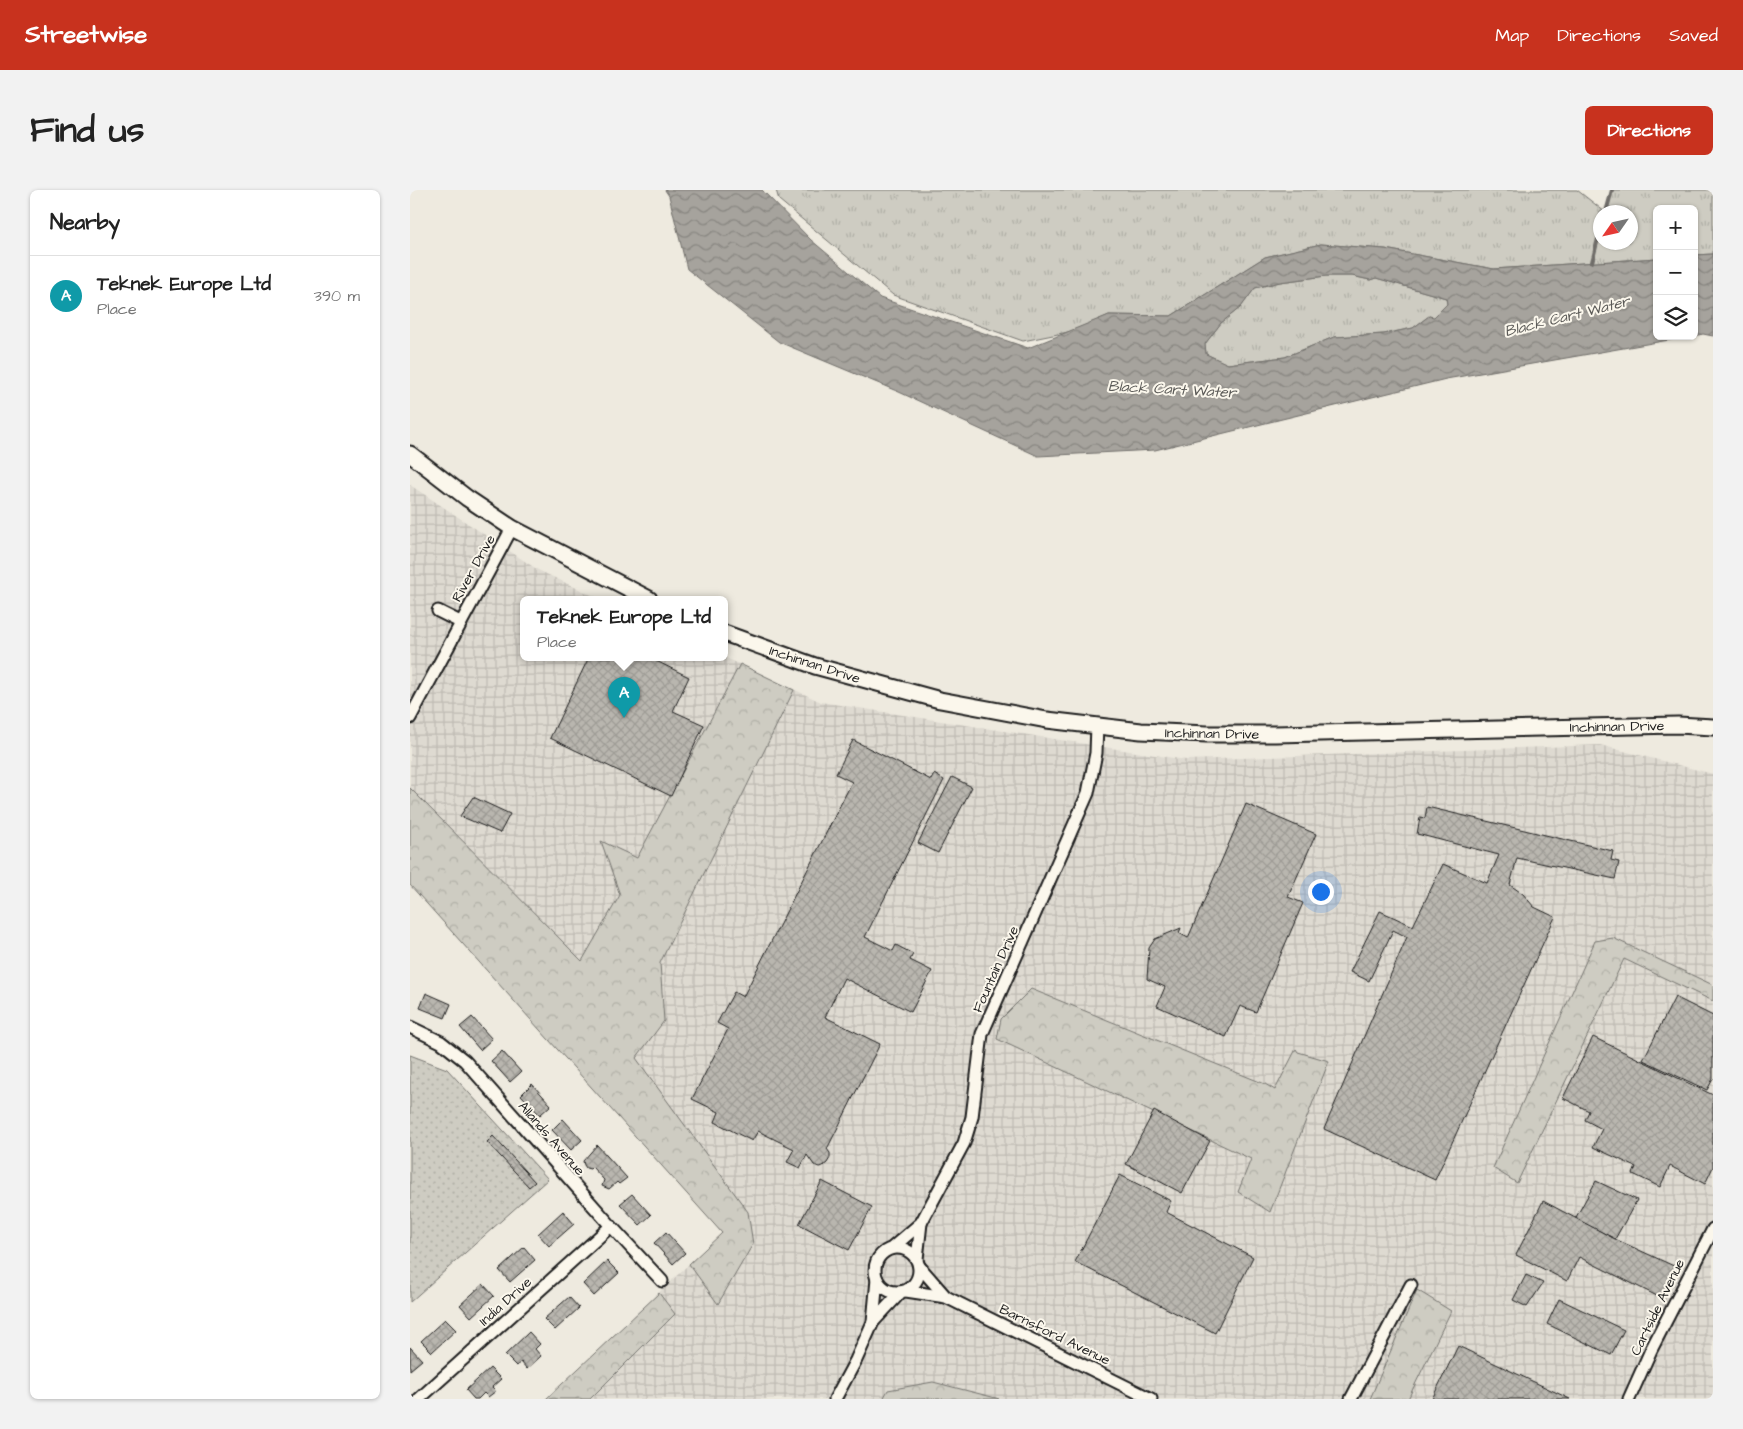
<!DOCTYPE html>
<html lang="en">
<head>
<meta charset="utf-8">
<style>
	:root { --surface:#fff; --page:#f2f2f2; --text:#222; --muted:#767676; --line:#e0e0e0; --accent:#c8321e }
	body { margin:0; font-family:"Architects Daughter",sans-serif; background:var(--page); color:var(--text) }
	.controls { position:absolute; right:15px; top:15px; display:grid; overflow:hidden; border-radius:8px; box-shadow:0 1px 4px #0004 }
	.controls button { width:45px; height:45px; display:grid; place-items:center; padding:0; border:0; border-bottom:1px solid var(--line); background:var(--surface); color:var(--text); font:25px sans-serif }
	.compass { position:absolute; left:1183px; top:15px; width:45px; height:45px; border-radius:50%; background:var(--surface); box-shadow:0 1px 4px #0004; rotate:236deg }
	.you { position:absolute; left:910px; top:701px; width:18px; height:18px; margin:-12px; border:4px solid #fff; border-radius:50%; background:#1a73e8; box-shadow:0 0 0 8px #1a73e833 }
	.badge { display:grid; place-items:center; width:32px; height:32px; border-radius:50%; background:var(--accent); color:#fff; font-size:16px; font-weight:700 }
	.pin { position:absolute; translate:-50% -41px; filter:drop-shadow(0 1px 2px #0008) }
	.pin::after { content:''; position:absolute; top:26px; width:18px; height:15px; background:inherit; clip-path:polygon(0 0,100% 0,50% 100%) }
	.popup { position:absolute; left:110px; top:406px; width:208px; height:65px; box-sizing:border-box; display:grid; place-content:center; border-radius:8px; background:var(--surface); filter:drop-shadow(0 1px 4px #0005); font-size:16px; white-space:nowrap; color:var(--muted) }
	.popup b { font-size:19px; color:var(--text) }
	.popup::after { content:''; position:absolute; left:50%; top:100%; margin-left:-10px; border:10px solid transparent; border-top-color:var(--surface) }
	.list { margin:0; padding:0; list-style:none }
	h2 { display:flex; justify-content:space-between; align-items:center; height:65px; margin:0; padding:0 20px; font-size:21px }
	h2 small { font-size:16px; font-weight:400; color:var(--muted) }
	.list li { display:grid; grid-template-columns:32px 1fr auto; gap:15px; align-items:center; box-sizing:border-box; height:80px; padding:0 20px; border-top:1px solid var(--line) }
	.list b { display:block; font-size:19px; white-space:nowrap }
	.list p { margin:0; font-size:16px; white-space:nowrap; color:var(--muted) }
	.list em { font-size:16px; font-style:normal; color:var(--muted) }
	.icon { flex:none; width:28px; height:28px; fill:none; stroke:currentColor; stroke-width:2; stroke-linecap:round; stroke-linejoin:round }
	.map { position:relative; flex:none; width:1303px; height:1209px; overflow:hidden; border-radius:8px }
	header { display:flex; align-items:center; gap:30px; box-sizing:border-box; height:70px; padding:0 25px; background:var(--accent); color:#fff }
	header strong { font-size:24px }
	nav { display:flex; gap:28px; margin-inline-start:auto; font-size:18px }
	.intro { display:flex; align-items:center; justify-content:space-between; box-sizing:border-box; height:120px; padding:0 30px }
	h1 { margin:0; font-size:35px }
	.button { padding:12px 22px; border-radius:8px; background:var(--accent); color:#fff; font-size:18px; font-weight:700 }
	main { display:flex; gap:30px; padding:0 30px }
	aside { flex:1; background:var(--surface); border-radius:8px; box-shadow:0 1px 4px #0004 }
	.map>svg:first-child { display:block }
	.industrial { fill:url(#industrial-grid) }
	.grass { fill:url(#grass-tufts); stroke:#75746f; fill-rule:evenodd }
	.forest { fill:url(#forest-crowns); stroke:#75746f }
	.park { fill:url(#park-dots); stroke:#75746f }
	.water { fill:url(#water-waves); stroke:#6f6d69; fill-rule:evenodd }
	.lines { fill:none; stroke-linecap:round; stroke-linejoin:round }
	.stream { stroke:#6f6d69; stroke-width:4 }
	.building { fill:url(#building-cross-hatch); stroke:#1c1c1c }
	.minor-casing { stroke:#1c1c1c; stroke-width:15 }
	.tertiary-casing { stroke:#1c1c1c; stroke-width:19 }
	.minor { stroke:#fbf7ec; stroke-width:11 }
	.tertiary { stroke:#fbf7ec; stroke-width:15 }
	.labels { text-anchor:middle; stroke-width:4; stroke-linejoin:round; paint-order:stroke }
	.street-label { font-size:14px; fill:#1c1c1c; stroke:#fbf7ec }
	.water-label { font-size:15px; font-style:italic; fill:#5a5956; stroke:#fbf7ec }
</style>
</head>
<body>
<header>
<strong>Streetwise</strong>
<nav><a>Map</a><a>Directions</a><a>Saved</a></nav>
</header>
<div class="intro"><h1>Find us</h1><a class="button">Directions</a></div>
<main>
<aside>
<h2>Nearby<small></small></h2>
<ul class="list">
<li><span class="badge" style="background:#0f9aa8">A</span><div><b>Teknek Europe Ltd</b><p>Place</p></div><em>390 m</em></li>
</ul>
</aside>
<div class="map">
<svg width="1303" height="1209" viewBox="0 0 1303 1209">
	<defs>
		<pattern id="industrial-grid" width="8" height="8" patternUnits="userSpaceOnUse" patternTransform="scale(1.25)"><rect width="8" height="8" fill="#dedad1"/><path d="M0 4h8M4 0v8" fill="none" stroke="#bebab3"/></pattern>
		<pattern id="grass-tufts" width="24" height="20" patternUnits="userSpaceOnUse" patternTransform="scale(1.25)"><rect width="24" height="20" fill="#ceccc2"/><path d="M3 7l-1-3M5 7V3M7 7l1-3M15 17l-1-3M17 17v-4M19 17l1-3" fill="none" stroke="#b0afa6"/></pattern>
		<pattern id="forest-crowns" width="20" height="18" patternUnits="userSpaceOnUse" patternTransform="scale(1.25)"><rect width="20" height="18" fill="#ceccc2"/><path d="M2 6a3 3 0 1 1 6 0M12 15a3 3 0 1 1 6 0" fill="none" stroke="#b0afa6"/></pattern>
		<pattern id="park-dots" width="8" height="8" patternUnits="userSpaceOnUse" patternTransform="scale(1.25)"><rect width="8" height="8" fill="#ceccc2"/><path d="M2 2h.1M6 6h.1" fill="none" stroke="#b0afa6" stroke-width="1.8" stroke-linecap="round"/></pattern>
		<pattern id="water-waves" width="16" height="10" patternUnits="userSpaceOnUse" patternTransform="scale(1.25)"><rect width="16" height="10" fill="#a6a39d"/><path d="M0 5q4-4 8 0t8 0" fill="none" stroke="#86847f"/></pattern>
		<pattern id="building-cross-hatch" width="8" height="8" patternUnits="userSpaceOnUse" patternTransform="scale(1.25)"><rect width="8" height="8" fill="#b9b6af"/><path d="M0 0l8 8M0 8l8-8" fill="none" stroke="#9e9c96"/></pattern>
	</defs>
	<rect width="100%" height="100%" fill="#eeeadf"/>
	<filter id="ink" filterUnits="userSpaceOnUse"><feTurbulence type="fractalNoise" baseFrequency=".02" numOctaves="2"/><feDisplacementMap in="SourceGraphic" scale="10" xChannelSelector="R" yChannelSelector="G"/><feConvolveMatrix kernelMatrix="1 2 1 2 8 2 1 2 1" color-interpolation-filters="sRGB"/></filter>
	<g filter="url(#ink)">
		<!-- industrial -->
		<polygon class="industrial" points="0,295 128,380 190,409 114,409 114,467 314,467 411,512 776,570 1190,555 1303,584 1303,1209 136,1209 312,1043 0,695"/>
		<!-- grass -->
		<g class="grass">
			<path d="M366 0H1167L1195 22 1202 0H1303V64L1284 65V19H1247V68L1084 79 975 59 911 54 855 67 761 126 699 125 663 141 613 151 483 105 369 10ZM1190 22H1220V52H1190Z"/>
			<polygon points="916,86 942,86 960,90 966,88 1036,108 1037,114 1024,128 1019,126 1003,138 974,144 924,147 875,167 817,174 796,164 795,154 811,133 831,117 845,98 870,92"/>
		</g>
		<!-- forest -->
		<g class="forest">
			<polygon points="330,474 384,500 250,773 254,831 226,868 338,1022 343,1054 308,1114 279,1074 312,1043 0,695 0,598 172,771 210,705 191,651 227,668"/>
			<polygon points="1203,748 1303,795 1303,811 1214,769 1107,993 1083,978 1185,751"/>
			<polygon points="621,799 855,894 865,900 886,859 888,862 919,871 860,1022 828,1002 841,969 587,849 591,829"/>
			<polygon points="1007,1100 1041,1121 998,1209 960,1209"/>
			<polygon points="249,1103 265,1124 180,1209 136,1209"/>
			<polygon points="523,1192 586,1208 589,1209 473,1209 478,1200"/>
		</g>
		<!-- park -->
		<polygon class="park" points="0,865 37,879 138,989 0,1112"/>
		<!-- water -->
		<g class="water">
			<path d="M255 0H352L401 50 470 108 618 158 699 125 761 126 855 67 911 54 975 59 1084 79 1247 68V146H1282L1036 189 745 260 628 266 489 202 369 152 277 79 259 6ZM916 86H942L960 90 966 88 1036 108 1037 114 1024 127 1019 126 1003 138 974 144 924 147 875 167 818 174 796 164 795 154 811 133 831 117 845 98 870 92Z"/>
			<polygon points="1303,64 1303,146 1293,144 1284,146 1284,65"/>
		</g>
		<g class="lines">
			<!-- stream -->
			<g class="stream">
				<polyline points="1196,22 1202,0"/>
				<polyline points="1182,72 1190,41"/>
			</g>
		</g>
		<!-- building -->
		<g class="building">
			<polygon points="179,467 238,467 279,487 263,521 294,535 261,606 140,548"/>
			<polygon points="443,550 521,590 524,584 534,590 455,747 483,761 486,755 503,764 500,770 522,781 501,822 434,788 415,827 470,854 417,959 420,963 420,968 417,973 413,976 409,977 404,975 397,965 390,978 377,972 384,959 348,941 342,951 305,932 309,922 282,909 318,839 307,833 324,802 333,807 442,592 426,584"/>
			<polygon points="542,587 562,597 528,663 508,653"/>
			<polygon points="63,607 100,624 90,643 50,626"/>
			<polygon points="836,614 906,644 878,707 893,713 846,822 830,816 816,847 747,816 755,797 737,789 739,758 745,749 771,738 769,743 778,748"/>
			<polygon points="1017,617 1203,661 1201,670 1209,672 1205,689 1107,668 1100,695 1113,704 1124,717 1145,727 1025,990 914,939 997,747 983,740 959,791 940,782 970,721 1003,736 1033,674 1077,693 1089,665 1007,644 1010,627 1015,628"/>
			<polygon points="16,803 41,814 35,828 10,818"/>
			<polygon points="1265,807 1303,826 1303,889 1297,900 1233,870"/>
			<polygon points="62,827 82,849 70,860 50,837"/>
			<polygon points="1183,847 1303,905 1303,977 1295,994 1260,976 1250,997 1223,984 1226,977 1183,957 1192,939 1175,930 1179,921 1153,908"/>
			<polygon points="92,861 111,882 100,892 81,871"/>
			<polygon points="122,894 141,915 130,925 111,905"/>
			<polygon points="744,921 800,951 772,1003 716,974"/>
			<polygon points="153,929 172,950 161,960 142,940"/>
			<polygon points="83,946 125,992 119,997 77,952"/>
			<polygon points="187,955 217,988 209,994 207,992 199,999 192,996 194,990 182,977 180,979 176,978 174,975 173,971"/>
			<polygon points="710,985 761,1011 756,1022 843,1067 805,1143 665,1072"/>
			<polygon points="412,991 462,1017 439,1060 389,1034"/>
			<polygon points="1186,991 1227,1010 1205,1049 1165,1029"/>
			<polygon points="222,1004 241,1025 230,1035 210,1014"/>
			<polygon points="1133,1011 1205,1049 1266,1077 1251,1108 1169,1067 1157,1091 1106,1065"/>
			<polygon points="153,1021 164,1034 139,1056 128,1044"/>
			<polygon points="256,1042 275,1063 263,1074 244,1053"/>
			<polygon points="114,1057 125,1070 100,1092 89,1080"/>
			<polygon points="197,1071 209,1083 184,1106 173,1094"/>
			<polygon points="1116,1085 1133,1093 1117,1117 1103,1110"/>
			<polygon points="73,1094 84,1106 61,1127 50,1115"/>
			<polygon points="159,1107 169,1118 145,1140 134,1129"/>
			<polygon points="1149,1109 1214,1140 1201,1165 1137,1134"/>
			<polygon points="35,1129 46,1140 22,1162 11,1151"/>
			<polygon points="119,1142 130,1154 125,1159 131,1166 117,1179 111,1172 106,1176 95,1165"/>
			<polygon points="1048,1156 1160,1209 1022,1209"/>
			<polygon points="0,1157 12,1170 0,1180"/>
			<polygon points="80,1178 91,1189 82,1197 86,1201 78,1207 74,1203 68,1209 64,1209 56,1200"/>
		</g>
		<g class="lines">
			<defs>
				<g id="minor">
					<polyline points="28,421 50,432"/>
					<polyline points="0,528 102,338"/>
					<polyline points="0,837 31,852 55,871 201,1036 252,1091"/>
					<circle cx="487" cy="1080" r="22"/>
					<polyline points="482,1058 511,1033 554,953 562,927 572,844 678,603 686,563 687,535"/>
					<polyline points="507,1069 511,1033"/>
					<polyline points="509,1076 536,1107"/>
					<polyline points="496,1101 536,1107 741,1209"/>
					<polyline points="463,1132 491,1102"/>
					<polyline points="9,1209 201,1036"/>
					<polyline points="425,1209 446,1170 463,1132 467,1089"/>
					<polyline points="941,1209 1001,1095"/>
					<polyline points="1219,1209 1241,1160 1303,1039"/>
				</g>
				<g id="tertiary">
					<polyline points="0,264 57,308 102,338 239,409"/>
					<polyline points="314,443 405,476 530,510 637,530 731,541 797,544 865,544 1268,535 1303,537"/>
				</g>
			</defs>
			<!-- minor casing -->
			<use href="#minor" class="minor-casing"/>
			<!-- tertiary casing -->
			<use href="#tertiary" class="tertiary-casing"/>
			<!-- minor -->
			<use href="#minor" class="minor"/>
			<!-- tertiary -->
			<use href="#tertiary" class="tertiary"/>
		</g>
	</g>
	<g class="labels">
		<!-- street labels -->
		<g class="street-label">
			<text transform="translate(63 378) rotate(-61)" y="5">River Drive</text>
			<text transform="translate(405 474) rotate(18)" y="5">Inchinnan Drive</text>
			<text transform="translate(1207 536) rotate(-1)" y="5">Inchinnan Drive</text>
			<text transform="translate(802 543) rotate(1)" y="5">Inchinnan Drive</text>
			<text transform="translate(585 779) rotate(-66)" y="5">Fountain Drive</text>
			<text transform="translate(142 948) rotate(49)" y="5">Allands Avenue</text>
			<text transform="translate(95 1111) rotate(-42)" y="5">India Drive</text>
			<text transform="translate(1247 1117) rotate(-64)" y="5">Cartside Avenue</text>
			<text transform="translate(645 1144) rotate(26)" y="5">Barnsford Avenue</text>
		</g>
		<!-- water labels -->
		<g class="water-label">
			<text transform="translate(1157 126) rotate(-14)" y="5">Black Cart Water</text>
			<text transform="translate(762 199) rotate(3)" y="5">Black Cart Water</text>
		</g>
	</g>
</svg>
<div class="controls">
<button>+</button>
<button>−</button>
<button><svg class="icon" aria-label="layers" viewBox="0 0 24 24"><path d="M12 4l9 5-9 5-9-5zM3 14l9 5 9-5"/></svg></button>
</div>
<svg class="compass" viewBox="-18 -18 36 36"><path d="M0-13l5 13h-10z" fill="#e53935"/><path d="M0 13l5-13h-10z" fill="#767676"/></svg>
<div class="you"></div>
<div class="pin badge" style="left:214px;top:528px;background:#0f9aa8">A</div>
<div class="popup"><b>Teknek Europe Ltd</b>Place</div>
</div>
</main>
</body>
</html>
